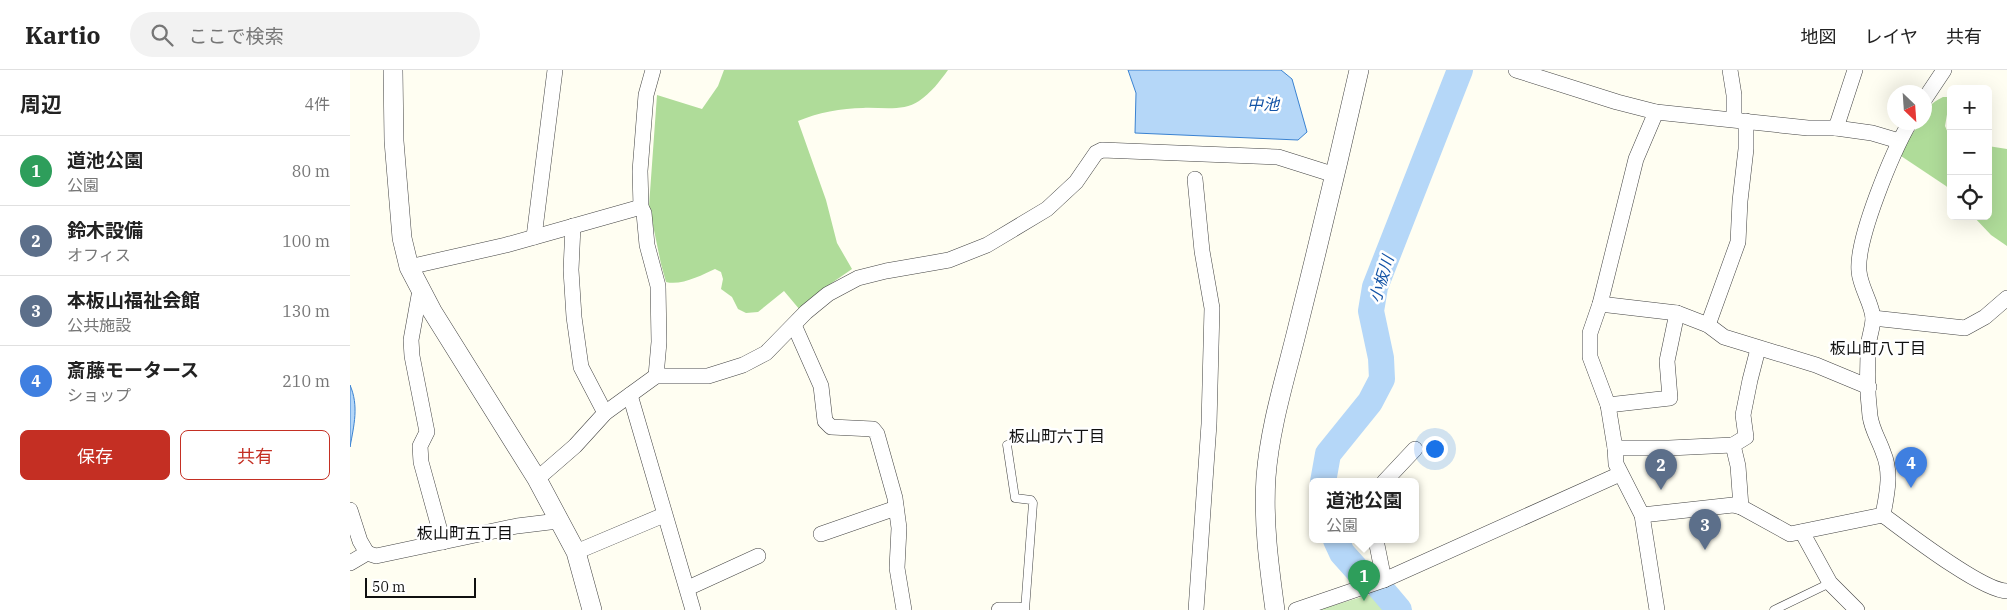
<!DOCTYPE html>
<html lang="ja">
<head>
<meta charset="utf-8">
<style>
	:root { --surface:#fff; --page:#f2f2f2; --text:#222; --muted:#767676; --line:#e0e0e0; --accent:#c42f23 }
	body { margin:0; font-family:"IBM Plex Serif","Noto Sans JP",serif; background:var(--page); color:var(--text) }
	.controls { position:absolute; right:15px; top:15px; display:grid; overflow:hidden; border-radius:8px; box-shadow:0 5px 20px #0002 }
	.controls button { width:45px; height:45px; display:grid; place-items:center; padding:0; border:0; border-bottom:1px solid var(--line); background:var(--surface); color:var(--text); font:25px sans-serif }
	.compass { position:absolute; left:1537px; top:15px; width:45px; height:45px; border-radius:50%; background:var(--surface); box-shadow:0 5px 20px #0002; rotate:155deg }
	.scale { position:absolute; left:15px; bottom:12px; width:111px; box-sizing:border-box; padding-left:5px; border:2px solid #101010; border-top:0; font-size:14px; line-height:18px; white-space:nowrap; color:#101010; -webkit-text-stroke:4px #fff; paint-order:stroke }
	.you { position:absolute; left:1084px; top:378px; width:18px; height:18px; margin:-12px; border:4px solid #fff; border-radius:50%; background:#1a73e8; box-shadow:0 0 0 8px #1a73e833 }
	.badge { display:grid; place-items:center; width:32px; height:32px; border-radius:50%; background:var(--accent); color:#fff; font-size:16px; font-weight:700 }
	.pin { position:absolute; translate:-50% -41px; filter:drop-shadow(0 1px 2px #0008) }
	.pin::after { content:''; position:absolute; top:26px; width:18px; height:15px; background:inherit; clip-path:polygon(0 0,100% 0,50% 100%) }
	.popup { position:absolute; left:959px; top:408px; width:110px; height:65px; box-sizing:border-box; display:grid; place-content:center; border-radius:8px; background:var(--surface); filter:drop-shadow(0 1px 4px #0005); font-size:16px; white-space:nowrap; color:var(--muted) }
	.popup b { font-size:19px; color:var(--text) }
	.popup::after { content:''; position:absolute; left:50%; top:100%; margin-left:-10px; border:10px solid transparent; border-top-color:var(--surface) }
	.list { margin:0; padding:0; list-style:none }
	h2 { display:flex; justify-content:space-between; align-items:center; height:65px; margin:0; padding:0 20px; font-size:21px }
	h2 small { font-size:16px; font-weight:400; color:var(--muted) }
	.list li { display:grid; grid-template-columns:32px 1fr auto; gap:15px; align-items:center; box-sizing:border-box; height:70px; padding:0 20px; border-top:1px solid var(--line) }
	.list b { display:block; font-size:19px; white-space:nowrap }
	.list p { margin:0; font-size:16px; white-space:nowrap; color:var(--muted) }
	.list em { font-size:16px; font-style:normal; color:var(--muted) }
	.actions { display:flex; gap:10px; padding:15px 20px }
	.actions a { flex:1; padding:11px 0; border:1px solid var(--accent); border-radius:8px; text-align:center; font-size:18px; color:var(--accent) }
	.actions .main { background:var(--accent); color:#fff }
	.icon { flex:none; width:28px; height:28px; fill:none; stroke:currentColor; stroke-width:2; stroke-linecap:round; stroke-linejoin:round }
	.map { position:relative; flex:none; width:1657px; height:540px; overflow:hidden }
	header { display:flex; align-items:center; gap:30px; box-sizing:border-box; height:70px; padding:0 25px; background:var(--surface); border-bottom:1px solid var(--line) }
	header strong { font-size:24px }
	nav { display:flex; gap:28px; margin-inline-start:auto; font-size:18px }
	.search { width:350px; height:45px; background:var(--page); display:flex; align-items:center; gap:12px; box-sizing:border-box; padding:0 18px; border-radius:28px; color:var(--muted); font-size:19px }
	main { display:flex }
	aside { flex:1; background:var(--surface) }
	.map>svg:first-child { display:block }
	.green { fill:#cdebba }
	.forest { fill:#afdc99 }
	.water { fill:#b5d7f8; stroke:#3a82d1 }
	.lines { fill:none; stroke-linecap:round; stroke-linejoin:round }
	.river { stroke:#b5d7f8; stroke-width:26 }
	.service-casing { stroke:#434343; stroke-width:9 }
	.minor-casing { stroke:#434343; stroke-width:16 }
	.tertiary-casing { stroke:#434343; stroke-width:20 }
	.service { stroke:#fff; stroke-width:8 }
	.minor { stroke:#fff; stroke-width:15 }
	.tertiary { stroke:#fff; stroke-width:19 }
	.labels { text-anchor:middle; stroke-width:5; stroke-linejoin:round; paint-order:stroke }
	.water-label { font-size:16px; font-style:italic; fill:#1454a6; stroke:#fff }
	.neighbourhood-label { font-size:16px; fill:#101010; stroke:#fff }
</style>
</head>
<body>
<header>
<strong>Kartio</strong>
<div class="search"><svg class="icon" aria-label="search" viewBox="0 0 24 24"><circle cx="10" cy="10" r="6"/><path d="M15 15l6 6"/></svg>ここで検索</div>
<nav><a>地図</a><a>レイヤ</a><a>共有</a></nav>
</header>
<main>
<aside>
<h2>周辺<small>4件</small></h2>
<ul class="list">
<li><span class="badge" style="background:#2e9e5b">1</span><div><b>道池公園</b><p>公園</p></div><em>80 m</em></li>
<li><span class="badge" style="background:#5c6f8a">2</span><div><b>鈴木設備</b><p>オフィス</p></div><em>100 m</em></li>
<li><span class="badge" style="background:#5c6f8a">3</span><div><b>本板山福祉会館</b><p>公共施設</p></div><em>130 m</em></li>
<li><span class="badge" style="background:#3f7fe0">4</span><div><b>斎藤モータース</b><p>ショップ</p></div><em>210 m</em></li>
</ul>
<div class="actions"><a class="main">保存</a><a>共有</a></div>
</aside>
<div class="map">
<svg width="1657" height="540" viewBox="0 0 1657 540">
	<rect width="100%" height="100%" fill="#fffef2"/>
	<!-- green -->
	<polygon class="green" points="1025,523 1037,540 968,540"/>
	<!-- forest -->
	<g class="forest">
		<path d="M374 0H598C590 11 581 23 569 31 553 42 531 37 513 38 492 38 467 43 448 51L476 130 487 173 502 199 476 217 450 240 434 221 408 242 396 243 388 239 382 227 371 219 373 209 371 202 365 199C352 205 331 216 316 212L311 194 299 136 307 25 352 39 368 16Z"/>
		<path d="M1593 27H1600L1595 56 1601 70V121L1596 116 1551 86 1550 81 1570 53 1574 52C1575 39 1581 33 1593 27Z"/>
		<polygon points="1638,76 1657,79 1657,176 1641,165 1623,146 1638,146"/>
	</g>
	<!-- water -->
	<g class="water">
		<polygon points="778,0 931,0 942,9 957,62 948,70 785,63 786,23"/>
		<path d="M0 315C9 336 4 355 0 377Z"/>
	</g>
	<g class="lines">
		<!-- river -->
		<g class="river">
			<polyline points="973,412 978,384 1020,332 1032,309 1031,288 1021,241 1025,217 1110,0"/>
			<polyline points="986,470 992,483 1009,502 1027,514 1049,540"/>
		</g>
		<defs>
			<g id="service">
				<polyline points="657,375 665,428 681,430 683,433 675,540"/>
				<polyline points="1424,540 1480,513"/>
			</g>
			<g id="minor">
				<polyline points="303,0 296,25 290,101 291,137 294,143 297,175 308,216 309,272 306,306"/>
				<polyline points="1166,0 1267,32 1306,42 1458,58 1486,58 1522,63 1549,71"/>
				<polyline points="1380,0 1384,25 1384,49"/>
				<polyline points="1574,30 1594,0"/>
				<polyline points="1306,42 1286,89 1250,234 1240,263 1240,287 1258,335 1265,378 1266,394 1292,445 1307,540"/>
				<polyline points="1486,58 1505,0"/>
				<polyline points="845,109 852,181 862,238 859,354 846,540"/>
				<polyline points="223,156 221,200 224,247 231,297 255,343"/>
				<polyline points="184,167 205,0"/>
				<polyline points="59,197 156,175 291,137"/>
				<polyline points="70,220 61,270 62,286 77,362 70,376 71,392 93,472"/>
				<polyline points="1250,234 1327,243 1358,255 1374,267 1466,295 1519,317"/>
				<polyline points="1523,248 1615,258 1635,247 1657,228"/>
				<polyline points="444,255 471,316 475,351 481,357 523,359 527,364 545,428 549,458 547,498 554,540"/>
				<polyline points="1358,255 1388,172 1390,131 1396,79 1396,51"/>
				<polyline points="280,325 343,540"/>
				<polyline points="1258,335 1320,328 1317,291 1327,243"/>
				<polyline points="1265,378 1319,378 1383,375"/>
				<polyline points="187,409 225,376 255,343 306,306 358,306 393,295 416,283 456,242 478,224 508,208 536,201 599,190 637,175 697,139 726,112 746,83 752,80 928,87 985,105"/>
				<polyline points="1034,412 1065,379"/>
				<polyline points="1391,437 1388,396 1383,375 1396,367 1393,345 1400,310 1408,279"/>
				<polyline points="0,440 10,471 17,483"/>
				<path d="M1292 445 1383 435 1391 437 1440 464 1533 445C1556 462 1632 521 1657 521"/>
				<path d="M1533 445C1537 423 1542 403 1533 382 1529 370 1522 360 1520 346 1517 322 1517 295 1519 271 1520 264 1523 256 1523 248 1522 233 1510 217 1509 201 1506 169 1543 81 1560 52"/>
				<polyline points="1452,462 1480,513 1507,540"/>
				<polyline points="471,464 546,438"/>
				<polyline points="1026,470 1034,510"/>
				<polyline points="226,482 314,445"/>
				<polyline points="0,493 17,483 26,486 167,456 208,451"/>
				<polyline points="338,518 408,486"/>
				<polyline points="649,540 669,540"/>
				<polyline points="946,540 1034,510 1270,404"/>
			</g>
			<g id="tertiary">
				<polyline points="43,0 44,71 52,168 59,197 82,241 187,409 226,482 242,540"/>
				<path d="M925 540C919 496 913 452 916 407 920 354 937 303 949 252 970 168 990 84 1009 0"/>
			</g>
		</defs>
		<!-- service casing -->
		<use href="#service" class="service-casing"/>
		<!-- minor casing -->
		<use href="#minor" class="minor-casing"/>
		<!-- tertiary casing -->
		<use href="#tertiary" class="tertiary-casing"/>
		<!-- service -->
		<use href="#service" class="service"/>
		<!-- minor -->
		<use href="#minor" class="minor"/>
		<!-- tertiary -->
		<use href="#tertiary" class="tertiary"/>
	</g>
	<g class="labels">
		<!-- water labels -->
		<g class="water-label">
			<text x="913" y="40">中池</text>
			<text transform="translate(1031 209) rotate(-73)" y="6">小板川</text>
		</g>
		<!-- neighbourhood labels -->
		<g class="neighbourhood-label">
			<text x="1528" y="284">板山町八丁目</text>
			<text x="707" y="372">板山町六丁目</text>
			<text x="115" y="469">板山町五丁目</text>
		</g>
	</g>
</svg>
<div class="controls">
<button>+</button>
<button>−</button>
<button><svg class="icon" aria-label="locate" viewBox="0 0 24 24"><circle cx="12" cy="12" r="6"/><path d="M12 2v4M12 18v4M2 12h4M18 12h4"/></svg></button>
</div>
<svg class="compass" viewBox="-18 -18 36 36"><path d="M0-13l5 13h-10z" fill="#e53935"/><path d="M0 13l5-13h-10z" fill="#767676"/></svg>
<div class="scale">50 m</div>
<div class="you"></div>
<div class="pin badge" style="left:1014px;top:531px;background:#2e9e5b">1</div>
<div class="popup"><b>道池公園</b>公園</div>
<div class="pin badge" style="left:1311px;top:420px;background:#5c6f8a">2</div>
<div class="pin badge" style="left:1355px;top:480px;background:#5c6f8a">3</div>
<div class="pin badge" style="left:1561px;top:418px;background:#3f7fe0">4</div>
</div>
</main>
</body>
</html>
